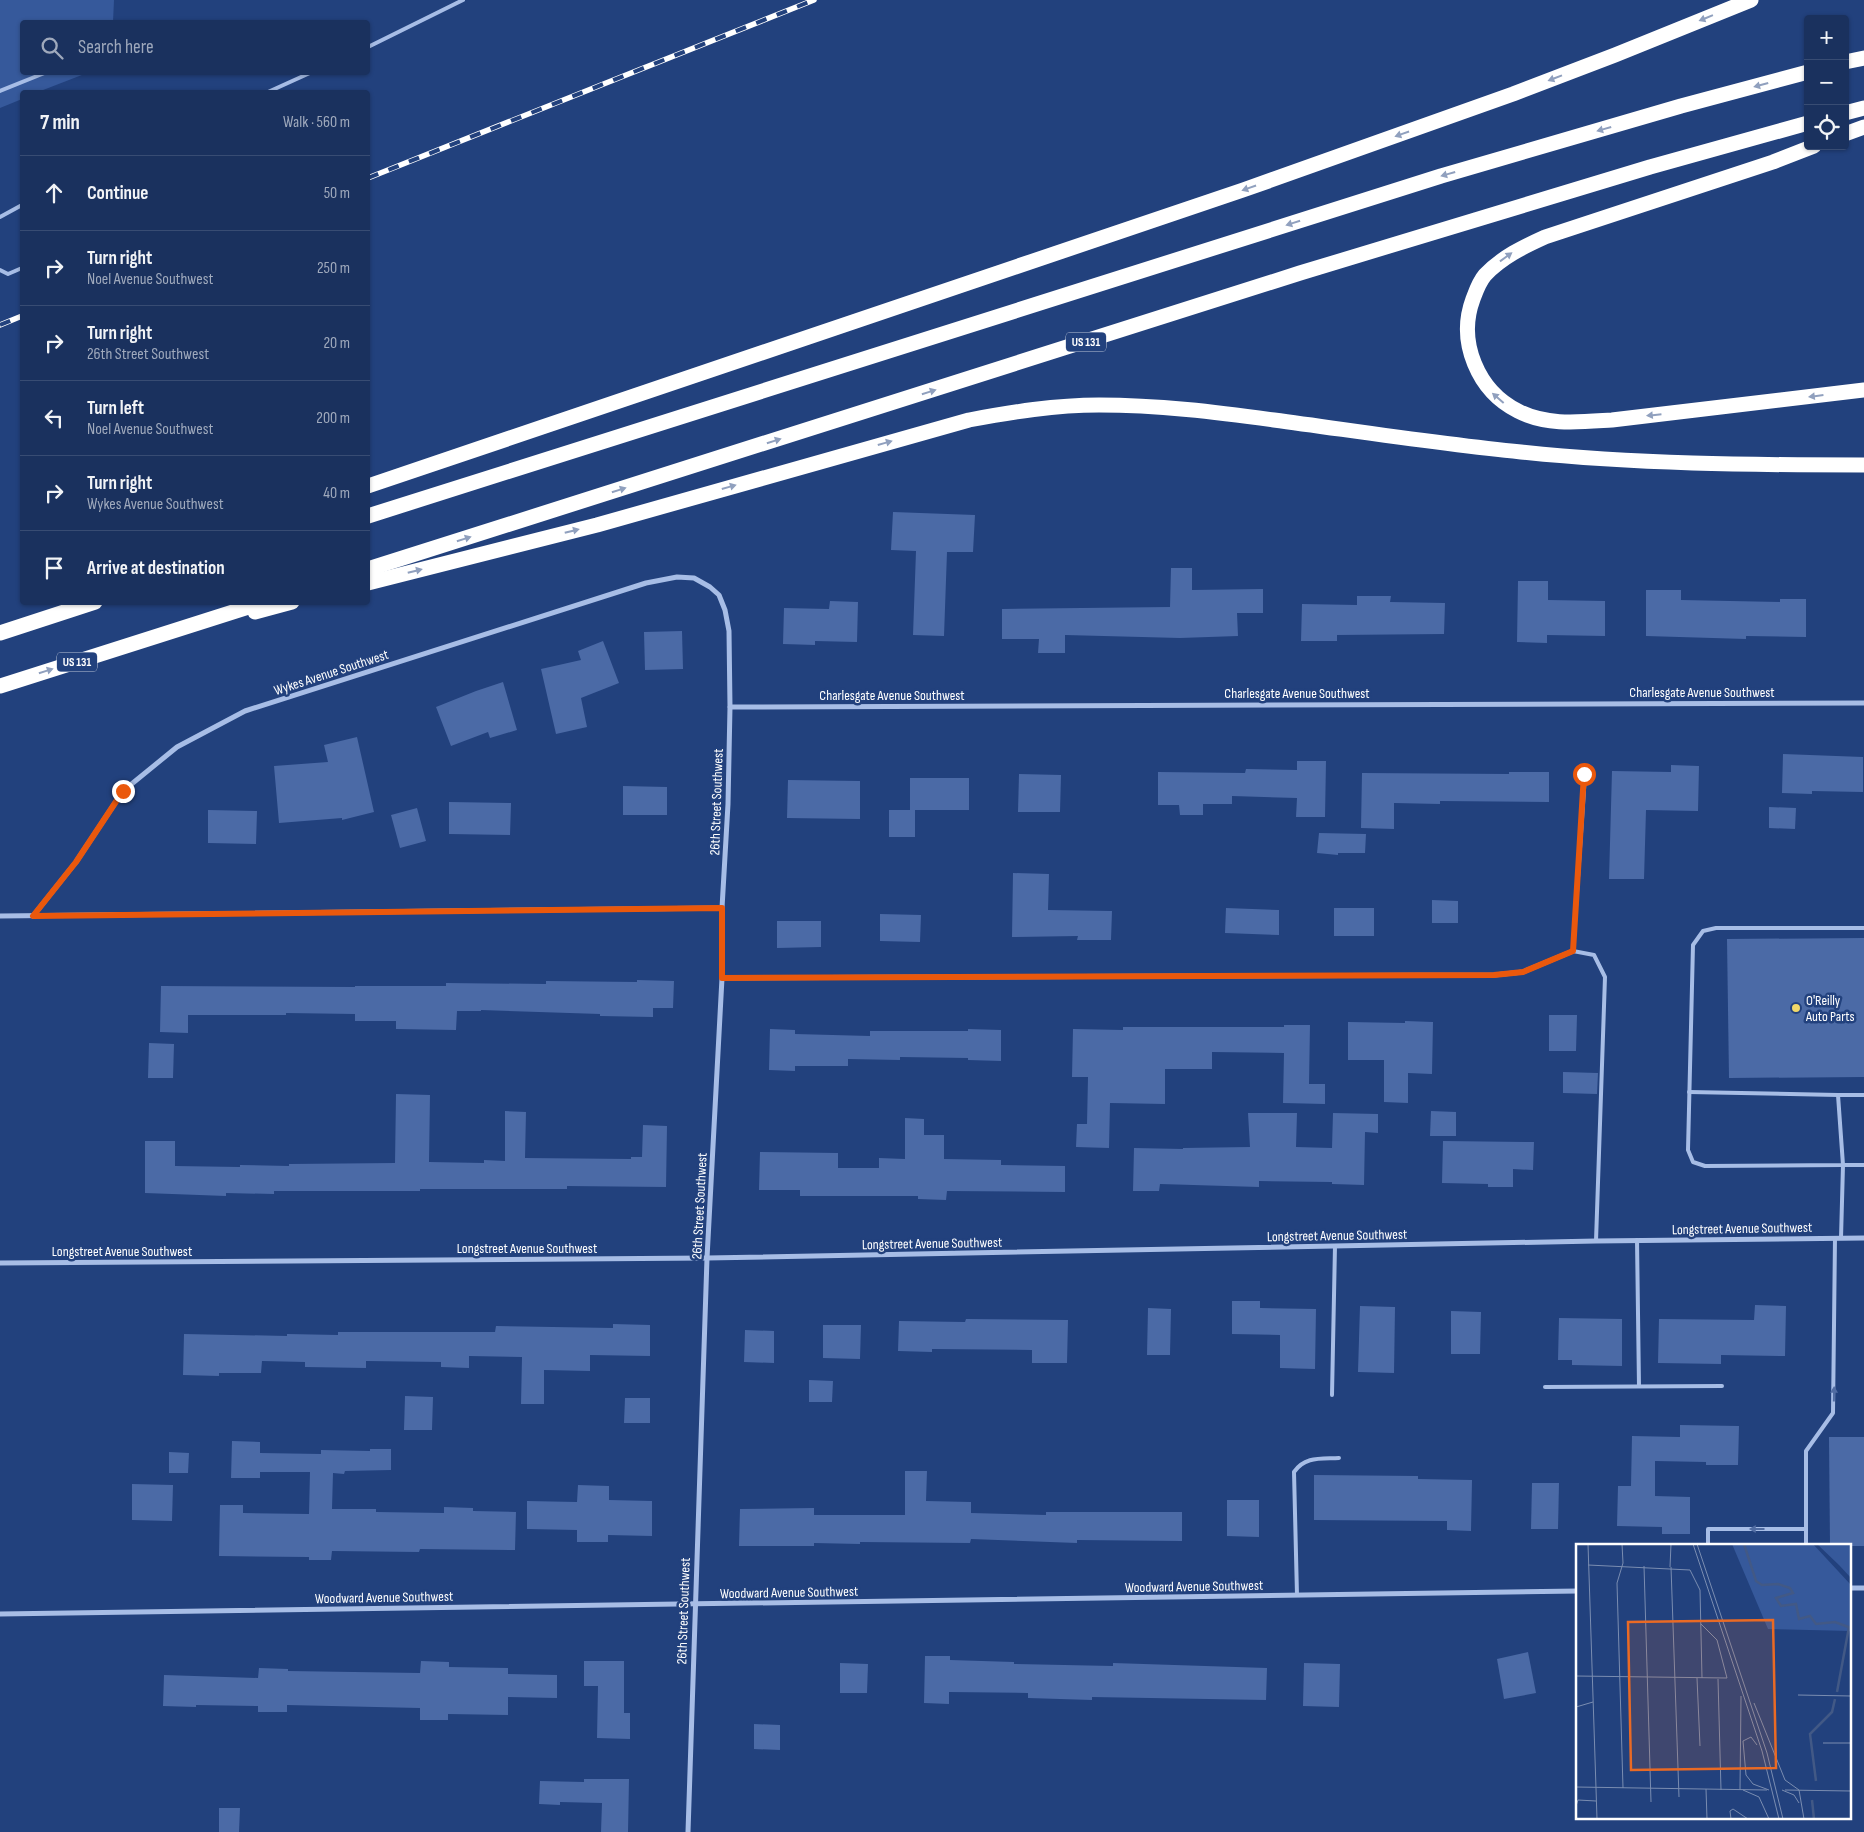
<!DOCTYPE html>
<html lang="en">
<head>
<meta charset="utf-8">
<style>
	:root { --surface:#1a315e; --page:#233964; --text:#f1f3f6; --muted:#9fa9bc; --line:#384c73 }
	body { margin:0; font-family:"Sofia Sans Condensed",sans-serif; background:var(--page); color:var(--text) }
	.controls { position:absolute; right:15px; top:15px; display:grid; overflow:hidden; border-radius:5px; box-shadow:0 1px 4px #0004 }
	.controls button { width:45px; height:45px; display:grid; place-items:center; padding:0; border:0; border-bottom:1px solid var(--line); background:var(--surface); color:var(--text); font:25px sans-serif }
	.stop { position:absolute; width:15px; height:15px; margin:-11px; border:4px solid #ea580c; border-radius:50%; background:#fff }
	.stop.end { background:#ea580c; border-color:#fff; box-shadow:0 1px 5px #0008 }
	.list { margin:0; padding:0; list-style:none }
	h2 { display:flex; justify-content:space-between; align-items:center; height:65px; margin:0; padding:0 20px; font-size:21px }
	h2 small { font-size:16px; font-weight:400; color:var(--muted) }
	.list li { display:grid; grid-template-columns:32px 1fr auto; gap:15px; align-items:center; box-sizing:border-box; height:75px; padding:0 20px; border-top:1px solid var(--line) }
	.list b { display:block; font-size:19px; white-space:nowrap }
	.list p { margin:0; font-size:16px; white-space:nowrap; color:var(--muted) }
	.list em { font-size:16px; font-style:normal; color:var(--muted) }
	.icon { flex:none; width:28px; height:28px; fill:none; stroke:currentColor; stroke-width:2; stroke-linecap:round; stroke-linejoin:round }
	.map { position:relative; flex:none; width:1864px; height:1832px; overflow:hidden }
	.search { position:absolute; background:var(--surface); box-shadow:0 1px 4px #0004; left:20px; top:20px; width:350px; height:55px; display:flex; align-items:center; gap:12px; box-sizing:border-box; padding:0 18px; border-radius:5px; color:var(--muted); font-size:19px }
	.panel { position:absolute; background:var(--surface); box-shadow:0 1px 4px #0004; left:20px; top:90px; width:350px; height:515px; border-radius:5px }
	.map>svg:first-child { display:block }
	.green { fill:#36599b }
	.building { fill:#4b6aa6 }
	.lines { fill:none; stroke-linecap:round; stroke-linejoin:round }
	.lane { stroke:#a7bde6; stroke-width:4 }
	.street { stroke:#a7bde6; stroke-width:5 }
	.highway { stroke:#fff; stroke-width:15 }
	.rail-casing { stroke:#fff; stroke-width:5.5 }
	.rail { stroke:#22417d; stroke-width:4; stroke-dasharray:11; stroke-linecap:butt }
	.oneway { fill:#90a0be }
	.oneway2 { fill:#516ca2 }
	.route { stroke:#ea580c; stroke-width:6 }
	.poi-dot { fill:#f1d869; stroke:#22417d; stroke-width:2 }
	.labels { text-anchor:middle; stroke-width:5; stroke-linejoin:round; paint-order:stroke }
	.shield { fill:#22417d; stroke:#bdc6d8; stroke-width:1 }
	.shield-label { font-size:12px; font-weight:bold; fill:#fff }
	.street-label { font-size:14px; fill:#fff; stroke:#22417d }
	.poi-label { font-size:14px; fill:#fff; stroke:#22417d; text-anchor:start }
	.inset-river { fill:none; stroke:#425986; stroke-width:2.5 }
	.inset-road { fill:none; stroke:#7a8db1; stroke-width:1 }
	.view { fill:#ea6a24; fill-opacity:0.15; stroke:#ea6a24; stroke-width:2.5 }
	.inset-edge { fill:none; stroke:#fff; stroke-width:2.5 }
</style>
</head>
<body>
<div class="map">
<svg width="1864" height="1832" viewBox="0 0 1864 1832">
	<rect width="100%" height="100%" fill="#22417d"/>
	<!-- green -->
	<polygon class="green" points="0,0 114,0 113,22 22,22 22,72 87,73 38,92 22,92 22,99 0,108"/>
	<!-- building -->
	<g class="building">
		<polygon points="893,512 975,515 973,552 947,552 944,636 913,635 916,551 891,550"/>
		<polygon points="1171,568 1192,568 1192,590 1263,589 1263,613 1237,613 1238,636 1180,638 1065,635 1065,653 1038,653 1039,639 1002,639 1002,609 1170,607"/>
		<polygon points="1518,581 1548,581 1548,600 1605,601 1605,636 1547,635 1547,643 1517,642"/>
		<polygon points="1646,590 1681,590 1681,600 1780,602 1780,599 1806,599 1806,637 1746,636 1746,639 1646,636"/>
		<polygon points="1357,596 1391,596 1390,602 1445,603 1444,634 1337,635 1337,641 1301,641 1302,604 1357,605"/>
		<polygon points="830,601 858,602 857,642 815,641 815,645 783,644 784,608 829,609"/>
		<polygon points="682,631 683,669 645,670 644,632"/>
		<polygon points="603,641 619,683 581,698 587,727 556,734 541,669 581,660 578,651"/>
		<polygon points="503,682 517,730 490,738 488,732 451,746 436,707 476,691"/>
		<polygon points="357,737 374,812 342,820 342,818 279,823 274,766 328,762 324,745"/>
		<polygon points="1783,754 1863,757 1863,792 1812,791 1812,794 1782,793"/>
		<polygon points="1297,761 1326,761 1325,817 1296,817 1297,798 1232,796 1232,804 1203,804 1203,815 1180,815 1179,805 1158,805 1158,772 1245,773 1246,769 1297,770"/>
		<polygon points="1671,765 1699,766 1698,811 1646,810 1644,879 1609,879 1612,771 1671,772"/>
		<polygon points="1509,772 1549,772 1549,802 1440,801 1440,804 1394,803 1394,829 1361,828 1362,773 1509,774"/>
		<polygon points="1019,774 1061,775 1060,812 1018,812"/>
		<polygon points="910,778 969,778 969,810 915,810 915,837 889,837 889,810 910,810"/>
		<polygon points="788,780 860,781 860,819 787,818"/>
		<polygon points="623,786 667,787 667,815 623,815"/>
		<polygon points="449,802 511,803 510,835 449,834"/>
		<polygon points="1769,807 1796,808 1795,829 1769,828"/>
		<polygon points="417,808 426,841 400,848 391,815"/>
		<polygon points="208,810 257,811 256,844 208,843"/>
		<polygon points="1319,833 1366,834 1365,853 1338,853 1338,855 1317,853"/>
		<polygon points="1013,873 1049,874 1048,910 1112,911 1111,940 1077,940 1078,936 1012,937"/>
		<polygon points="1432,900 1458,901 1458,923 1432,923"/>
		<polygon points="1226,908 1279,910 1279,935 1225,933"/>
		<rect x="1334" y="908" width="40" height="28"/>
		<polygon points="880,914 921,915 920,942 880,941"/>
		<polygon points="777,921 821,921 821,947 777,948"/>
		<polygon points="1864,938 1864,1077 1729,1078 1727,939"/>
		<polygon points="637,980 674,981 673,1008 653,1008 653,1017 600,1016 600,1014 481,1010 481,1011 457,1011 456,1030 396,1029 396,1021 355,1021 355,1014 286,1013 286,1015 188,1015 188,1033 160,1032 161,986 355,987 355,986 446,986 446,983 546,984 546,981 637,982"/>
		<polygon points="1549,1015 1577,1015 1576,1051 1549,1051"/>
		<polygon points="1405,1021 1433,1022 1432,1074 1408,1073 1408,1103 1384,1102 1384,1060 1348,1060 1348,1022 1405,1023"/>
		<polygon points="1284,1025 1310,1025 1309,1084 1325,1084 1325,1104 1283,1103 1284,1053 1212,1052 1212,1069 1165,1069 1165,1104 1110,1103 1109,1148 1076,1147 1077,1124 1087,1124 1088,1077 1072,1077 1073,1029 1123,1030 1123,1027 1284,1027"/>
		<polygon points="770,1029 795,1030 795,1034 870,1036 870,1031 968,1031 968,1029 1001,1030 1001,1061 968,1060 968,1058 900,1057 900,1060 848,1059 848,1066 795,1066 795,1071 769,1070"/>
		<polygon points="149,1043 174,1044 173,1078 148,1078"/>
		<polygon points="1563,1072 1598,1073 1597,1094 1563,1093"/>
		<polygon points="396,1094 430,1095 429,1162 484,1163 484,1160 505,1161 505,1111 526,1112 525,1158 631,1159 631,1157 642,1157 643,1125 667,1126 666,1187 567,1186 567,1189 420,1189 420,1191 274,1191 274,1194 226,1193 226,1196 145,1193 145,1141 175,1141 175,1166 240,1167 240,1165 289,1166 289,1164 395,1163"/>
		<polygon points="1431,1111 1456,1112 1456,1136 1430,1136"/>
		<polygon points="1248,1113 1297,1113 1296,1147 1332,1148 1333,1113 1378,1114 1378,1133 1365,1132 1364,1185 1332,1184 1332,1182 1259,1181 1259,1187 1160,1184 1159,1191 1133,1191 1134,1148 1183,1149 1183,1148 1250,1147"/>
		<polygon points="905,1118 924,1119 924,1135 944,1135 944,1159 1001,1160 1001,1165 1065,1166 1065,1192 947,1191 946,1200 918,1199 918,1196 800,1196 800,1190 759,1190 760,1152 838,1153 838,1168 879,1168 879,1158 905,1159"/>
		<polygon points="1443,1141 1534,1142 1533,1170 1513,1169 1513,1187 1488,1187 1488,1184 1442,1183"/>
		<polygon points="1232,1301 1260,1301 1260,1308 1316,1309 1315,1369 1280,1368 1280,1335 1232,1334"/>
		<polygon points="1755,1305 1786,1306 1785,1356 1721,1355 1721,1364 1658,1363 1659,1319 1754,1320"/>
		<polygon points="1360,1306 1395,1307 1394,1373 1358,1372"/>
		<polygon points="1148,1308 1171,1309 1170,1355 1147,1355"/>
		<polygon points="1451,1311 1481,1312 1480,1354 1451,1354"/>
		<polygon points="1559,1318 1622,1319 1622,1366 1572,1365 1572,1360 1558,1360"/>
		<polygon points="966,1319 1068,1320 1067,1363 1032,1363 1032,1350 932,1349 932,1352 898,1351 899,1321 965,1322"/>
		<polygon points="613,1324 650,1325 650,1356 590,1355 590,1371 544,1370 544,1404 521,1404 522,1357 469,1356 469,1368 441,1367 441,1362 366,1361 366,1368 305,1367 305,1362 262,1361 261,1373 219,1373 219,1376 183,1375 184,1334 287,1336 287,1334 338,1335 338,1332 495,1332 496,1326 613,1328"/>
		<polygon points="823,1325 861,1325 860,1359 823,1358"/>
		<polygon points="745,1330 774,1331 774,1363 744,1362"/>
		<polygon points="809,1380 833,1381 832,1402 809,1402"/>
		<polygon points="405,1396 433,1397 432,1430 404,1430"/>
		<polygon points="625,1398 650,1398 650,1423 624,1423"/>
		<polygon points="1680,1425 1739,1426 1738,1465 1706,1465 1706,1462 1655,1461 1655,1496 1690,1497 1690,1534 1662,1534 1662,1527 1617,1526 1618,1486 1631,1486 1632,1436 1680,1437"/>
		<polygon points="1829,1437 1864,1437 1864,1546 1830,1546"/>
		<polygon points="232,1441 260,1442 260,1453 321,1454 321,1450 370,1451 370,1449 391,1449 391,1470 345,1471 344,1474 333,1473 332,1509 376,1509 376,1512 444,1513 444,1507 473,1508 473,1511 516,1512 515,1550 420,1549 419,1552 332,1551 331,1560 309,1560 309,1557 219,1556 220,1505 243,1505 243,1513 309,1514 310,1472 260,1472 260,1478 231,1478"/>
		<polygon points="169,1452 189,1453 188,1473 169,1473"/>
		<polygon points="905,1471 927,1471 926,1501 971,1502 971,1513 1046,1515 1046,1512 1182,1512 1182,1541 1077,1540 1077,1543 971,1539 970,1543 860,1542 860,1544 814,1543 814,1546 739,1546 740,1509 814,1508 814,1515 905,1515"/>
		<polygon points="1314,1475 1418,1476 1418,1479 1472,1480 1471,1531 1447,1530 1447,1521 1314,1520"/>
		<polygon points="1532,1483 1559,1483 1558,1529 1531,1529"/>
		<polygon points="132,1484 173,1485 172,1521 132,1520"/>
		<polygon points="578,1485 609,1486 609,1500 652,1501 652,1536 608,1535 608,1542 577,1542 577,1530 527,1529 527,1501 577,1502"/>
		<polygon points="1227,1500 1259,1500 1259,1537 1227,1536"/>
		<polygon points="1528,1652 1536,1693 1504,1699 1497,1659"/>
		<polygon points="925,1656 950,1656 950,1660 1014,1662 1014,1664 1113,1666 1113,1663 1267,1668 1266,1700 1092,1697 1092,1700 1028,1698 1028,1693 949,1692 949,1704 924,1703"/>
		<polygon points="421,1661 449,1662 449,1667 508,1668 508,1674 557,1675 557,1698 508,1697 508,1715 448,1714 448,1720 420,1720 420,1708 287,1705 287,1712 258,1712 258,1706 196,1705 196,1707 163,1706 164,1675 258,1678 259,1668 288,1669 288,1671 420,1673"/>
		<polygon points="584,1661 624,1661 624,1713 630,1713 630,1739 597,1738 598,1686 584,1686"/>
		<polygon points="840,1663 868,1664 867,1693 840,1693"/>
		<polygon points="1304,1663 1340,1664 1339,1707 1303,1706"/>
		<polygon points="754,1724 780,1725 780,1750 754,1749"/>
		<polygon points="584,1779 629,1779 628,1832 601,1832 602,1803 560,1802 560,1805 539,1804 540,1781 584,1782"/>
		<polygon points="219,1808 240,1808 239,1832 219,1832"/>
	</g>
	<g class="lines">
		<!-- lane -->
		<g class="lane">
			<polyline points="368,47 463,0"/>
			<polyline points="0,91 47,72"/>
			<polyline points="268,92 312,72"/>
			<polyline points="0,217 22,205"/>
			<polyline points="0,270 8,274 22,268"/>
			<polyline points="1585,775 1573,951 1594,955 1605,977 1596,1241"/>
			<polyline points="1864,928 1716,928 1703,931 1693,945 1688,1150 1693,1162 1705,1166 1843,1165 1838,1095 1864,1095"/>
			<polyline points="1689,1092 1838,1095"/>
			<polyline points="1841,1238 1843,1165 1864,1165"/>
			<polyline points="1637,1240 1639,1386"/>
			<polyline points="1545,1387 1722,1386"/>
			<polyline points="1332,1395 1335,1246"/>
			<polyline points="1708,1546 1708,1529 1806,1529"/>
			<polyline points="1806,1546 1806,1451 1833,1413 1835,1238"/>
			<path d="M1297 1595 1294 1472C1305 1456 1321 1459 1339 1458"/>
		</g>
		<!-- street -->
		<g class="street">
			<polyline points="730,707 1864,703"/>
			<polyline points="0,916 722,908"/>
			<polyline points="33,916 76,862 123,791 177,747 245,711 646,583 677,577 694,578 710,587 719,595 725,610 729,631 730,707 728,804 722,908 722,978 707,1258 688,1832"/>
			<polyline points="722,978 1494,975 1523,972 1573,951"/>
			<polyline points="0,1263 707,1258 1596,1241 1864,1238"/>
			<polyline points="1850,1588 1864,1588"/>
			<polyline points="0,1614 1578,1591"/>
		</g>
		<!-- highway -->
		<g class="highway">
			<polyline points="1845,62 1864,58"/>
			<polyline points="1845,113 1864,108"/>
			<polyline points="1845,134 1864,127"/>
			<path d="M1814 146 1773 162 1545 237C1523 247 1502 257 1485 275 1479 282 1476 291 1473 299 1457 342 1478 391 1518 411 1547 426 1580 422 1612 420L1864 390"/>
			<polyline points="368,486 1243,190 1513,94 1615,55 1751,0"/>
			<polyline points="368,516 1441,176 1681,106 1808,72"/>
			<polyline points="368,569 1300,273 1650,167 1808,123"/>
			<path d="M368 583 597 525 969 420C1012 412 1055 405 1099 405 1158 405 1216 412 1274 420 1356 431 1439 444 1521 452 1635 464 1750 465 1864 465"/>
			<polyline points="255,612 292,602"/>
			<polyline points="0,633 95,602"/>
			<polyline points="0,686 264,602"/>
		</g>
		<defs>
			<g id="rail">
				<polyline points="368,178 814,0"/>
				<polyline points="0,325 22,316"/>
			</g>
		</defs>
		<!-- rail casing -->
		<use href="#rail" class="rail-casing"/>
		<!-- rail -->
		<use href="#rail" class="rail"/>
	</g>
	<!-- one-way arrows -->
	<defs><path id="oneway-solid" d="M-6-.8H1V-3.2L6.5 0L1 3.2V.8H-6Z" transform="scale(1.25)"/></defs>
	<g class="oneway">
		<use href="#oneway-solid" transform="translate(1706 18) rotate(158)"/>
		<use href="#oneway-solid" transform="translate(1555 78) rotate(159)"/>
		<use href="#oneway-solid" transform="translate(1761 85) rotate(165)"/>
		<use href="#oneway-solid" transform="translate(1604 129) rotate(164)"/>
		<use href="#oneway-solid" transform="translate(1402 134) rotate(161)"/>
		<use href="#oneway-solid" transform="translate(1448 174) rotate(164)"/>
		<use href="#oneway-solid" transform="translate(1249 188) rotate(161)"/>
		<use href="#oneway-solid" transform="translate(1293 223) rotate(162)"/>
		<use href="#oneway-solid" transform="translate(1506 257) rotate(-36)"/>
		<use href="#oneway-solid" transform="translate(929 392) rotate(-18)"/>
		<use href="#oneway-solid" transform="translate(1816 396) rotate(173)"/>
		<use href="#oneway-solid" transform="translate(1498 398) rotate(-139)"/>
		<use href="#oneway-solid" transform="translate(1654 415) rotate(174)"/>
		<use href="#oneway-solid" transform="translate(774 441) rotate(-18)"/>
		<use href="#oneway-solid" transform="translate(885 443) rotate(-16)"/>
		<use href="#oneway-solid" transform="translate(729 487) rotate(-16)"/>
		<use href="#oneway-solid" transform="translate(619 490) rotate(-18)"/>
		<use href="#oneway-solid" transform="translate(572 531) rotate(-14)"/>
		<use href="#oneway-solid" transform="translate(464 539) rotate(-18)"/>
		<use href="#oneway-solid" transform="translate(415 571) rotate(-14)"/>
		<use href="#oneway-solid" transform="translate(46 671) rotate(-18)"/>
	</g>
	<g class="oneway2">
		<use href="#oneway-solid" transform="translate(1834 1394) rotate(-89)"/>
		<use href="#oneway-solid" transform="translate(1757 1529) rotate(-180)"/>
	</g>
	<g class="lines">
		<!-- route -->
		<polyline class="route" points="123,791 76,862 33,916 722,908 722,978 1494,975 1523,972 1573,951 1584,774"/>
	</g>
	<!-- markers -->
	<circle class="poi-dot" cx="1796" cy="1008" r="5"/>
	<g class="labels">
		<!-- shield labels -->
		<g class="shield">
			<rect x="1066" y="332.5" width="40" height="19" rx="4"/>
			<rect x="57" y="652.5" width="40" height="19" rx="4"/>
		</g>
		<g class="shield-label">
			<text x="1086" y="346">US 131</text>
			<text x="77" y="666">US 131</text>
		</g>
		<!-- street labels -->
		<g class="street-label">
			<text transform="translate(331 672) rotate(-18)" y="5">Wykes Avenue Southwest</text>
			<text x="1702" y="697">Charlesgate Avenue Southwest</text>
			<text x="1297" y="698">Charlesgate Avenue Southwest</text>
			<text x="892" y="700">Charlesgate Avenue Southwest</text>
			<text transform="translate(716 802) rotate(-88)" y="5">26th Street Southwest</text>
			<text transform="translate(699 1206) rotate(-87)" y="5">26th Street Southwest</text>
			<text transform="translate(1742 1228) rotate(-1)" y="5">Longstreet Avenue Southwest</text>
			<text transform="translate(1337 1235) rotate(-1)" y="5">Longstreet Avenue Southwest</text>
			<text transform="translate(932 1243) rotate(-1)" y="5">Longstreet Avenue Southwest</text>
			<text x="527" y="1253">Longstreet Avenue Southwest</text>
			<text x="122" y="1256">Longstreet Avenue Southwest</text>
			<text transform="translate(1194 1586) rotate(-1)" y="5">Woodward Avenue Southwest</text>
			<text transform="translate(789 1592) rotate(-1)" y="5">Woodward Avenue Southwest</text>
			<text transform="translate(384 1597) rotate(-1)" y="5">Woodward Avenue Southwest</text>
			<text transform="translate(683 1611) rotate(-88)" y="5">26th Street Southwest</text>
		</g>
		<!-- poi labels -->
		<g class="poi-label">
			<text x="1806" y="1005">O'Reilly<tspan x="1806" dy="16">Auto Parts</tspan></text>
		</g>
	</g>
	<!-- overview -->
	<g transform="translate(1576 1544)">
		<rect width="275" height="275" fill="#22417d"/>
		<path d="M156 0H237L275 41V87L192 85ZM241 0H275V34L263 21Z" fill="#36599b"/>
		<path class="inset-river" d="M168 0 180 37 186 41 202 40 214 44 217 49 200 54 205 62 220 60 223 75 234 72 240 80 259 78 275 84M261 148 273 83M240 237 234 190 256 168 259 155M236 256 238 275"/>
		<path class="inset-road" d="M12 0 21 275M46 0 47 19 41 39 47 244M117 0 186 207 203 275M121 0 191 209 207 275M12 21 114 26 124 46 126 134M68 22 75 258M94 23 95 0M95 23 103 253M0 132 151 134 141 96 125 80M121 134 124 202M142 135 145 246M222 151 275 152M178 159 209 236 223 246 228 275M0 163 17 158M247 199H275M181 201 175 193 167 197 170 231 177 240 193 246M0 243 191 246M130 245 131 275M164 246 165 152M167 246 183 253 193 275M206 246 218 251 223 259M209 246 275 247M0 262 2 256 20 257M155 275 154 267 157 265 172 275"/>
		<path class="view" d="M197 76 200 224 55 226 52 78Z"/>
		<rect width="275" height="275" class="inset-edge"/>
	</g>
</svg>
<div class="controls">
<button>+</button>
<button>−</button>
<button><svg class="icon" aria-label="locate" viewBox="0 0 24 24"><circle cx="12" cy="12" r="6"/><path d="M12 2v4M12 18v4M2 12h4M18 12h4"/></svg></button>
</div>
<div class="stop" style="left:1584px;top:774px"></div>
<div class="stop end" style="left:123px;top:791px"></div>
<div class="search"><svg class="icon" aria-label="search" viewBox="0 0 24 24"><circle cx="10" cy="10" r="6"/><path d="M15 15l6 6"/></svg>Search here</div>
<section class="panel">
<h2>7 min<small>Walk · 560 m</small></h2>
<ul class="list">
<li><svg class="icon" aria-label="ahead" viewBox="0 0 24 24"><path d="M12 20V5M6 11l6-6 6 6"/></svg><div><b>Continue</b></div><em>50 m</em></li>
<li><svg class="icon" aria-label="right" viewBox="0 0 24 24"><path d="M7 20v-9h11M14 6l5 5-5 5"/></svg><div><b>Turn right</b><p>Noel Avenue Southwest</p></div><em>250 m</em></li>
<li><svg class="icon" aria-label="right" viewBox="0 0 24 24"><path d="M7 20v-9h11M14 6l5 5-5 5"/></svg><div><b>Turn right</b><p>26th Street Southwest</p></div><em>20 m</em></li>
<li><svg class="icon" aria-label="left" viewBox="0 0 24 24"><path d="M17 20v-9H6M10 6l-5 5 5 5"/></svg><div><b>Turn left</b><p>Noel Avenue Southwest</p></div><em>200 m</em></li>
<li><svg class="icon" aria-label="right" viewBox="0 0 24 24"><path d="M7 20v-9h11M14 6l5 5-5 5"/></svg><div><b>Turn right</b><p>Wykes Avenue Southwest</p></div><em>40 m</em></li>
<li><svg class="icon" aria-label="arrive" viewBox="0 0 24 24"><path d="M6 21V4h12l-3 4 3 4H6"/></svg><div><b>Arrive at destination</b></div></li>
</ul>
</section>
</div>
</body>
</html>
